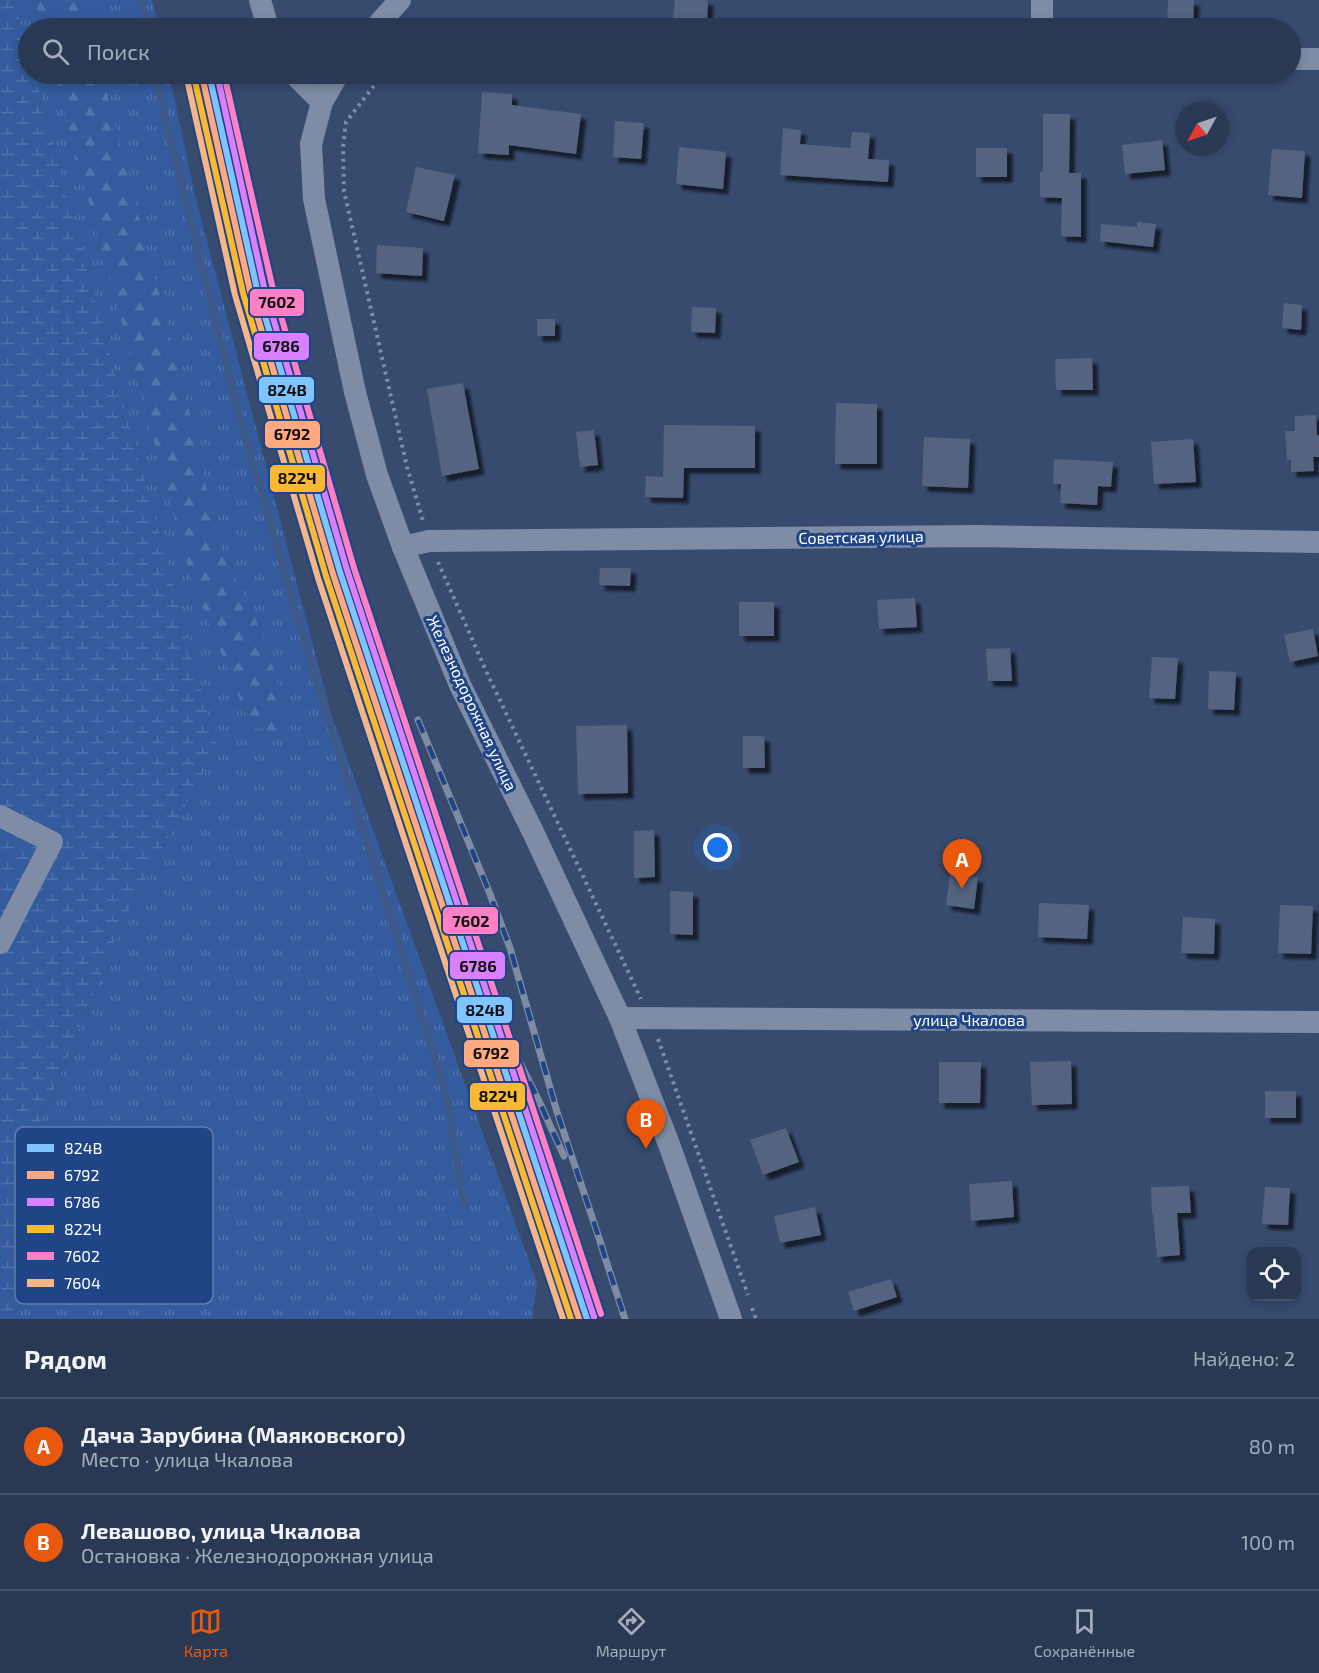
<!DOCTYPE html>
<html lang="ru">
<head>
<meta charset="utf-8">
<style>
	:root { --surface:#293853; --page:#313f5a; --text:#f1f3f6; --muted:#a5acb8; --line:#45526a; --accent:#ea580c }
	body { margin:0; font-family:"Exo 2",sans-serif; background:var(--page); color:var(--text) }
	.controls { position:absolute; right:18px; bottom:18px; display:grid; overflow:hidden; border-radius:12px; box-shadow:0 3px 9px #0003 }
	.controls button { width:54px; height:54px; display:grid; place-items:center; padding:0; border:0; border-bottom:2px solid var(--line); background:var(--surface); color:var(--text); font:30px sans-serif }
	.compass { position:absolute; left:1175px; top:102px; width:54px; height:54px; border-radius:50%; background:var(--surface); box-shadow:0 3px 9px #0003; rotate:230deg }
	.you { position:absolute; left:718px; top:848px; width:21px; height:21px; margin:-15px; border:4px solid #fff; border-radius:50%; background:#1a73e8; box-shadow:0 0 0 9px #1a73e833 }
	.badge { display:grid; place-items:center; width:39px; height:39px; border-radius:50%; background:var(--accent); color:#fff; font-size:20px; font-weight:700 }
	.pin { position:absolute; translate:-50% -50px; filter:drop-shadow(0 2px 3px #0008) }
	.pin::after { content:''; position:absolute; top:32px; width:21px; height:18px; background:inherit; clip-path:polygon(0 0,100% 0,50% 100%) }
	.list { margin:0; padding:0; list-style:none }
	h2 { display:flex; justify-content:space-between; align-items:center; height:78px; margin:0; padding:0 24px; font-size:26px }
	h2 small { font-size:20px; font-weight:400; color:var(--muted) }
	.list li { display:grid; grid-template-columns:39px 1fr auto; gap:18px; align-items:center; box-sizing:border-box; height:96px; padding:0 24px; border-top:2px solid var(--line) }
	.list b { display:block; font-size:22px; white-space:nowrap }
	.list p { margin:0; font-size:20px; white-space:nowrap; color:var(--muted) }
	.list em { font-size:20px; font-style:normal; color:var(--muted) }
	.icon { flex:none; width:33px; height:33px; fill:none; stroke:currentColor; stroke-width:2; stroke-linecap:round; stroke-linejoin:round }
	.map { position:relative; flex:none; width:1319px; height:1319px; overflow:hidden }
	.search { position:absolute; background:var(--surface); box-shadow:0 3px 9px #0003; left:18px; right:18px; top:18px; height:66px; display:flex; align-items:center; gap:15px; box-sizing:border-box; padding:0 21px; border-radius:33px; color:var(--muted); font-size:22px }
	.sheet { height:270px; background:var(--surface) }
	nav { display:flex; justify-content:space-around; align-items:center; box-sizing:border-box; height:84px; border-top:2px solid var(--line); background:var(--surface); font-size:16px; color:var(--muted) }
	nav a { display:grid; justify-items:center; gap:3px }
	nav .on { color:var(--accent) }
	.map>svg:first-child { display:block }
	.grass { fill:url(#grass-tufts) }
	.forest { fill:url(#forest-firs) }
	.wetland { fill:url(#wetland-marsh) }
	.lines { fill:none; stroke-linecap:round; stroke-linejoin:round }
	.stream { stroke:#3e5987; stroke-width:7 }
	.building { fill:#536380; filter:url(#shadow) }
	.path { stroke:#7e8ca5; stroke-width:4; stroke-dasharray:3 4.5; stroke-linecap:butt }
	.minor { stroke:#7e8ca5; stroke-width:22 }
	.rail-casing { stroke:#7e8ca3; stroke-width:7 }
	.rail { stroke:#204586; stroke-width:4.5; stroke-dasharray:14; stroke-linecap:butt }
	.rail-1-casing { stroke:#204586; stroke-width:10 }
	.rail-2-casing { stroke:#204586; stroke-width:10 }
	.rail-3-casing { stroke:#204586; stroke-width:10 }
	.rail-4-casing { stroke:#204586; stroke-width:10 }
	.rail-5-casing { stroke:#204586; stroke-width:10 }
	.rail-6-casing { stroke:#204586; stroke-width:10 }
	.rail-1 { stroke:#80c4ff; stroke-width:6 }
	.rail-2 { stroke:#ffa980; stroke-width:6 }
	.rail-3 { stroke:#d880ff; stroke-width:6 }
	.rail-4 { stroke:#fab933; stroke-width:6 }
	.rail-5 { stroke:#ff80c5; stroke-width:6 }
	.rail-6 { stroke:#f7b688; stroke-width:6 }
	.labels { text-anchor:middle; stroke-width:6; stroke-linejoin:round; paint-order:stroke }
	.street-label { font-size:16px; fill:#fff; stroke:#204586 }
	.key { fill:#204586; stroke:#637daa; stroke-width:1.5 }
	.key-label { font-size:16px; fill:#fff }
	.line-badge { stroke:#204586; stroke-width:2 }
	.pale-badge-label { font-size:16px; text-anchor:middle; font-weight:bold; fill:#111 }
</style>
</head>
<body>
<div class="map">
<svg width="1319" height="1319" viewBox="0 0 1319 1319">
	<defs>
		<pattern id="grass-tufts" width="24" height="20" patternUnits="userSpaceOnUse" patternTransform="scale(1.5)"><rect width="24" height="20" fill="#345b9d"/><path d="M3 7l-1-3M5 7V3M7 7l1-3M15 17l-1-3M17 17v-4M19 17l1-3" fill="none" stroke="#5274ac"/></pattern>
		<pattern id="forest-firs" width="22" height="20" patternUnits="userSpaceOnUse" patternTransform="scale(1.5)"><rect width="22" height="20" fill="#345b9d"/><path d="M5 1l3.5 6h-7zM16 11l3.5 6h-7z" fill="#5274ac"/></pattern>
		<pattern id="wetland-marsh" width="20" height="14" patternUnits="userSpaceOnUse" patternTransform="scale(1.5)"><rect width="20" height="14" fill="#345b9d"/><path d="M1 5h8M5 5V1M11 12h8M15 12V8" fill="none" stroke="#5274ac"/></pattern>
		<filter id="shadow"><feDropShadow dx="5.5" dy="5.5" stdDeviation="1.5" flood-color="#0009"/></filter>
	</defs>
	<rect width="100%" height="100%" fill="#374b6f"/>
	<!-- grass -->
	<g class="grass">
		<polygon points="14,0 152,0 159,28 28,28 28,53"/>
		<polygon points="34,74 169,74 195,195 331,714 537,1283 532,1319 13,1319 16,1183 124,919 217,747"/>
	</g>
	<!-- forest -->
	<g class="forest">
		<polygon points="35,0 89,0 93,28 42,28"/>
		<polygon points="54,74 102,74 188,406 219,544 262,633 285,707 277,732 251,727 191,578"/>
	</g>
	<!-- wetland -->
	<polygon class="wetland" points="0,0 14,0 28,53 28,74 34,74 217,747 124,919 16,1182 13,1319 0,1319"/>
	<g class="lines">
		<!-- stream -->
		<g class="stream">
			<polyline points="142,0 147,28"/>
			<polyline points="156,74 162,105 238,411 309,657 447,1097 464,1205"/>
		</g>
	</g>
	<!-- building -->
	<g class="building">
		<polygon points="675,0 708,0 707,21 673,18"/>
		<polygon points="1168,0 1194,0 1193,27 1167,26"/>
		<polygon points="482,92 512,94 512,105 581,114 576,154 509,145 509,155 478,153"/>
		<polygon points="1043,114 1070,114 1069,173 1081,173 1081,237 1061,236 1062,198 1040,197 1040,172 1043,172"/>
		<polygon points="615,121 644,123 641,159 613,157"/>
		<polygon points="783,128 801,130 800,144 850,148 852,132 870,133 868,159 889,160 888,182 780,175"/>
		<polygon points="1162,140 1165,170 1125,174 1122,145"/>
		<polygon points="679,147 726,152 723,189 676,184"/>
		<rect x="976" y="148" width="31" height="29"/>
		<polygon points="1272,149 1305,151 1302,198 1268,195"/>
		<polygon points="416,167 455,175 444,221 406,212"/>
		<polygon points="1137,222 1156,224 1153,247 1100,241 1101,224 1137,227"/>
		<polygon points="377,245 423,248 422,276 376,273"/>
		<polygon points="1284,303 1302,305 1301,330 1282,328"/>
		<polygon points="692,307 716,308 715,333 691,332"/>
		<rect x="537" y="319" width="18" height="17"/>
		<polygon points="1092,358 1093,390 1056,390 1055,359"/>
		<polygon points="463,383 479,469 442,476 427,389"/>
		<polygon points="836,403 877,404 877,464 835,464"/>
		<polygon points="1316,415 1317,435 1319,435 1319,457 1313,457 1314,471 1291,472 1291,460 1287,460 1285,431 1295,431 1295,416"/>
		<polygon points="664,425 755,426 755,468 684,468 683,498 645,497 646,476 663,477"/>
		<polygon points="594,430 598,465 580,467 576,432"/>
		<polygon points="924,437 970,439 968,488 922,486"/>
		<polygon points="1193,439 1196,482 1154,484 1151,442"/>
		<polygon points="1054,459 1113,462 1111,487 1098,486 1097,505 1060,503 1061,484 1053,484"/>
		<polygon points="600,568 631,568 630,586 599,585"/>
		<polygon points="915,598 917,627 879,629 877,600"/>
		<rect x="739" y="602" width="35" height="34"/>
		<polygon points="1313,629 1318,656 1290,662 1284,635"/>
		<polygon points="1010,648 1012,681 988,681 986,649"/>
		<polygon points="1152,657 1178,658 1175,699 1149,698"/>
		<polygon points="1209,671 1236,672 1234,710 1208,709"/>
		<polygon points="627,725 628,793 578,794 576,726"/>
		<polygon points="743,736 764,736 765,768 743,768"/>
		<polygon points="654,830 655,877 634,878 634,831"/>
		<polygon points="950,874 978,877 974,909 946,905"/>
		<polygon points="670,891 693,892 693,935 670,934"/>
		<polygon points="1039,903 1089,905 1087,939 1038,937"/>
		<polygon points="1280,905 1313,906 1311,954 1278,953"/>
		<polygon points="1183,917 1215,919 1214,954 1181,953"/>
		<polygon points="1071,1061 1072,1104 1032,1105 1030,1062"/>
		<polygon points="939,1062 981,1062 980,1103 939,1103"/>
		<rect x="1265" y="1091" width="31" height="27"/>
		<polygon points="786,1128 799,1162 763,1175 750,1140"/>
		<polygon points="1012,1181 1014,1217 971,1221 969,1184"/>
		<polygon points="1189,1186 1191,1213 1177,1213 1180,1255 1157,1257 1153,1214 1152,1214 1151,1187"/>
		<polygon points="1265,1187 1290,1188 1288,1225 1262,1224"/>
		<polygon points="815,1207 821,1235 780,1243 774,1216"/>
		<polygon points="891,1279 897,1297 854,1311 848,1292"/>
	</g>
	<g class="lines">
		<!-- path -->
		<g class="path">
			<polyline points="383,74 346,122 343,147 344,191 407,467 423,521"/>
			<polyline points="438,562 487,673 641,999"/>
			<polyline points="658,1039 748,1295"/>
			<polyline points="752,1308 756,1319"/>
		</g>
		<!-- minor -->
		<g class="minor">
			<polyline points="260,0 268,28"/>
			<polyline points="375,28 400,0"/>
			<polyline points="1042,28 1042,0"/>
			<polyline points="1290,59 1319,59"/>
			<polyline points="294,74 322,102"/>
			<polyline points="338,74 322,102 311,144 314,199 355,392 377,475 403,547 460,685 533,832 620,1018 670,1147 731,1319"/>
			<polyline points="403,547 429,541 976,536 1319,542"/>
			<polyline points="0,816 52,842 0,943"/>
			<polyline points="620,1018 1319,1022"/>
		</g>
		<defs>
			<g id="rail">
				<polyline points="418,720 490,894 510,948 557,1112 603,1250"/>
				<polyline points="467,956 538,1099 564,1156"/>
				<polyline points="601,1245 625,1319"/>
			</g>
		</defs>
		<!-- rail casing -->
		<use href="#rail" class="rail-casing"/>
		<!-- rail -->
		<use href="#rail" class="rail"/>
		<defs>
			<polyline id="rail-1" points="209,74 257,289 340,572 587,1319"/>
			<polyline id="rail-2" points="202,76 250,291 333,574 579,1319"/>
			<polyline id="rail-3" points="217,74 264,287 347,570 594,1317"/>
			<polyline id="rail-4" points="194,77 243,293 326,576 571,1319"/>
			<polyline id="rail-5" points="224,74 272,285 354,568 601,1314"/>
			<polyline id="rail-6" points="187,79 235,295 318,578 563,1319"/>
		</defs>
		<!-- rail-1 casing -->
		<use href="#rail-1" class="rail-1-casing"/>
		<!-- rail-2 casing -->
		<use href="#rail-2" class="rail-2-casing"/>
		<!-- rail-3 casing -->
		<use href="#rail-3" class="rail-3-casing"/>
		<!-- rail-4 casing -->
		<use href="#rail-4" class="rail-4-casing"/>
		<!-- rail-5 casing -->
		<use href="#rail-5" class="rail-5-casing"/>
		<!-- rail-6 casing -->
		<use href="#rail-6" class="rail-6-casing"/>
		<!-- rail-1 -->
		<use href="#rail-1" class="rail-1"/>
		<!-- rail-2 -->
		<use href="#rail-2" class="rail-2"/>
		<!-- rail-3 -->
		<use href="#rail-3" class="rail-3"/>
		<!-- rail-4 -->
		<use href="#rail-4" class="rail-4"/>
		<!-- rail-5 -->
		<use href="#rail-5" class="rail-5"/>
		<!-- rail-6 -->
		<use href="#rail-6" class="rail-6"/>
	</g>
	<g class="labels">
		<!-- street labels -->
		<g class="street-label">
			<text transform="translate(861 537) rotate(-1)" y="6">Советская улица</text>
			<text transform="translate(472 703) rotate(65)" y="6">Железнодорожная улица</text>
			<text x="969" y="1026">улица Чкалова</text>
		</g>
	</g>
	<!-- legend -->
	<rect x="15" y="1127" width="198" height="177" rx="9" class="key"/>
	<rect x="27" y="1144" width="27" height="8" fill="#80c4ff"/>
	<rect x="27" y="1171" width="27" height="8" fill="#ffa980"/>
	<rect x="27" y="1198" width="27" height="8" fill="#d880ff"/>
	<rect x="27" y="1225" width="27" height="8" fill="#fab933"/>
	<rect x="27" y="1252" width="27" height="8" fill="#ff80c5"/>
	<rect x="27" y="1279" width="27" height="8" fill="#f7b688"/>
	<g class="key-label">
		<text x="64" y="1154">824В</text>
		<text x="64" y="1181">6792</text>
		<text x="64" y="1208">6786</text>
		<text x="64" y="1235">822Ч</text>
		<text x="64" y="1262">7602</text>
		<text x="64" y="1289">7604</text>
	</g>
	<g class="line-badge">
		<rect x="249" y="288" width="56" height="29" rx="6" fill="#ff80c5"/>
		<rect x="253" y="332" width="57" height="29" rx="6" fill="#d880ff"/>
		<rect x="258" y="376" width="57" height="28" rx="6" fill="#80c4ff"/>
		<rect x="264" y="420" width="57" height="29" rx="6" fill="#ffa980"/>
		<rect x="269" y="464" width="57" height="29" rx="6" fill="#fab933"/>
		<rect x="442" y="906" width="57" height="29" rx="6" fill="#ff80c5"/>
		<rect x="449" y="951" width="57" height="29" rx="6" fill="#d880ff"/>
		<rect x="456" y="996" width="57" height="28" rx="6" fill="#80c4ff"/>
		<rect x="463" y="1039" width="57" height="29" rx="6" fill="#ffa980"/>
		<rect x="469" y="1082" width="57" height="29" rx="6" fill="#fab933"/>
	</g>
	<g class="pale-badge-label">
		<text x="277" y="308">7602</text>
		<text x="281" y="352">6786</text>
		<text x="287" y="396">824В</text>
		<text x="292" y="440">6792</text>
		<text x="297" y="484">822Ч</text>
		<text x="471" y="927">7602</text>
		<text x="478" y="972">6786</text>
		<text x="485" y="1016">824В</text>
		<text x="491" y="1059">6792</text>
		<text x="498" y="1102">822Ч</text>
	</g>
</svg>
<div class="controls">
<button><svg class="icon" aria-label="locate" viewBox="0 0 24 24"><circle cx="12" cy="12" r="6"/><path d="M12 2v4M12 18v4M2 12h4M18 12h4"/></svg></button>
</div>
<svg class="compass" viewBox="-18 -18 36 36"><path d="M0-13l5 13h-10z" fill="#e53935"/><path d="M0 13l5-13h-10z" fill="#a5acb8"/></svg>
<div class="you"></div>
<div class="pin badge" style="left:962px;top:889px">A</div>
<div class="pin badge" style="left:646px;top:1149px">B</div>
<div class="search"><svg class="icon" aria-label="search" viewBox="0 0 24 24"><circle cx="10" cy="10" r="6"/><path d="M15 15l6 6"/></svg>Поиск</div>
</div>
<section class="sheet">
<h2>Рядом<small>Найдено: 2</small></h2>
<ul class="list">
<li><span class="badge">A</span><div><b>Дача Зарубина (Маяковского)</b><p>Место · улица Чкалова</p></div><em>80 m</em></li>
<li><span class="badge">B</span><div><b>Левашово, улица Чкалова</b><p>Остановка · Железнодорожная улица</p></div><em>100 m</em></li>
</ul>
</section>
<nav>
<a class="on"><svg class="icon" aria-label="map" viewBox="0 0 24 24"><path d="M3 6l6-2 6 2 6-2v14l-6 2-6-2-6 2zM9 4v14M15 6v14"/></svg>Карта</a>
<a><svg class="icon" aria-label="directions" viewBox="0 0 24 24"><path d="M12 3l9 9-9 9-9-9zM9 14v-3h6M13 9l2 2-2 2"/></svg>Маршрут</a>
<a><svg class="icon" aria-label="saved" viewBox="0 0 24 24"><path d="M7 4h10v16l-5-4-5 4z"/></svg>Сохранённые</a>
</nav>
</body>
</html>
